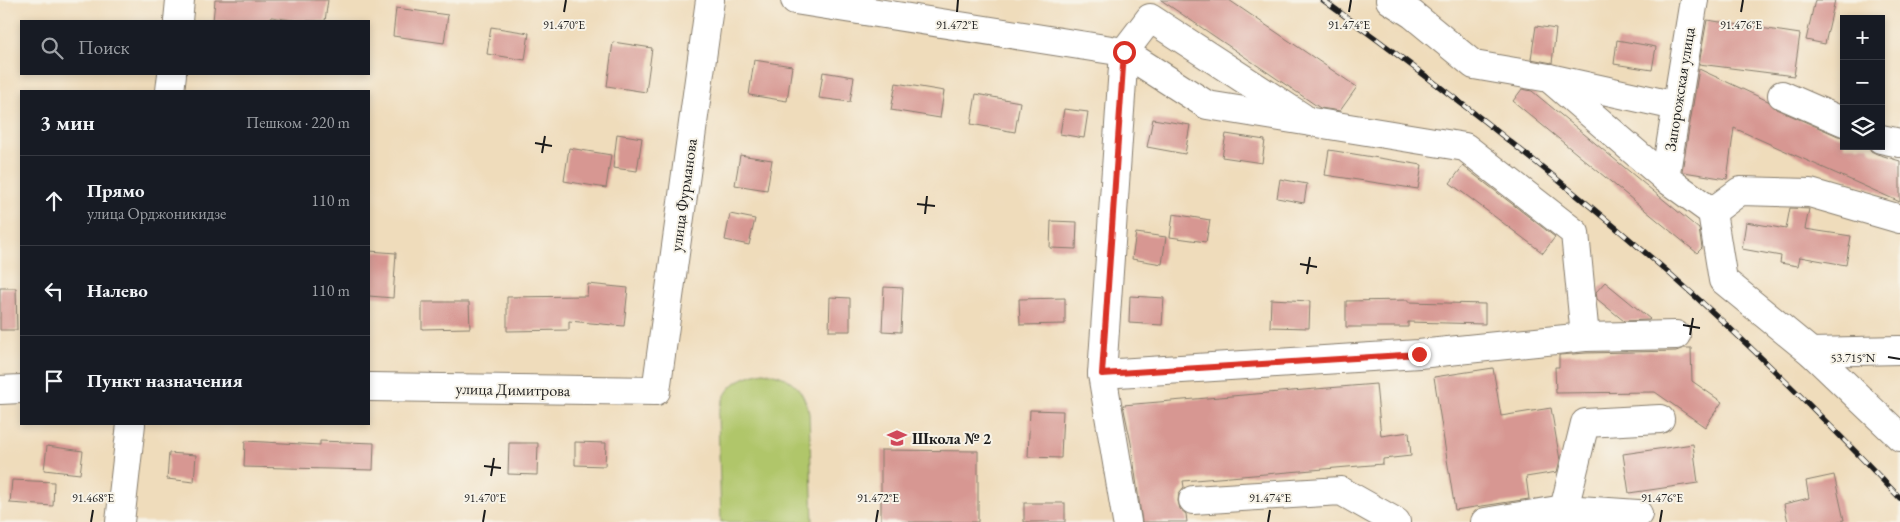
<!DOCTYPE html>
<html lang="ru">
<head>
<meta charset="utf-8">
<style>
	:root { --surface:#171b24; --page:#242831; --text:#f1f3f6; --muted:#9ea1a6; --line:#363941 }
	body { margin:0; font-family:"EB Garamond",serif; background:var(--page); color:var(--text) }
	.controls { position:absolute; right:15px; top:15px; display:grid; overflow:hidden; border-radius:0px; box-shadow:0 2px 8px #0003 }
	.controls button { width:45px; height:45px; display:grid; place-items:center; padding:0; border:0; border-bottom:1px solid var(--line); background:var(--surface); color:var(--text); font:25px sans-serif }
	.stop { position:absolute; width:15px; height:15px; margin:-11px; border:4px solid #d93025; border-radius:50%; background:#fff }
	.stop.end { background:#d93025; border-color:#fff; box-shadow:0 1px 5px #0008 }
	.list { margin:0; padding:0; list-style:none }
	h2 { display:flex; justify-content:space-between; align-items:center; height:65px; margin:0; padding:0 20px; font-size:21px }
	h2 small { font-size:16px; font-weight:400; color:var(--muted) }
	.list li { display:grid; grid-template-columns:32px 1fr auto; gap:15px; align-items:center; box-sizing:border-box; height:90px; padding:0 20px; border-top:1px solid var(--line) }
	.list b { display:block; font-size:19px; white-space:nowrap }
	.list p { margin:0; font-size:16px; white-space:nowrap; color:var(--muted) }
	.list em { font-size:16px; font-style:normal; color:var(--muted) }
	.icon { flex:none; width:28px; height:28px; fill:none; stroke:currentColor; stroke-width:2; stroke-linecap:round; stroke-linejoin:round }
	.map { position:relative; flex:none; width:1900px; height:522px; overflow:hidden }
	.search { position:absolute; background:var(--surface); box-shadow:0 2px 8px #0003; left:20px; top:20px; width:350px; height:55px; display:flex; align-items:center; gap:12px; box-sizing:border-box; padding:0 18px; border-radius:0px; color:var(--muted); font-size:19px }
	.panel { position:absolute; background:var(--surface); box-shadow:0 2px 8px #0003; left:20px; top:90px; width:350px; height:335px; border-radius:0px }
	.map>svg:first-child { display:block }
	.green { fill:#b0c66b; stroke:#667144 }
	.building { fill:#d79792 }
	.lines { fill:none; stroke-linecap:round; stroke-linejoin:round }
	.minor-casing { stroke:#867c6c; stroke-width:30 }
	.minor { stroke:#fff; stroke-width:28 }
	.rail-casing { stroke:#1c1c1c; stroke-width:5.5 }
	.rail { stroke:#f7f3e8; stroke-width:4; stroke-dasharray:11; stroke-linecap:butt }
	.route { stroke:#d93025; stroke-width:6 }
	.ticks { fill:none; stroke:#1c1c1c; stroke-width:2 }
	.labels { text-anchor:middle; stroke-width:4; stroke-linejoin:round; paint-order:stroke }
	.street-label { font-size:16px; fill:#1c1c1c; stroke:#f7f3e8 }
	.poi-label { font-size:16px; font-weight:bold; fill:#1c1c1c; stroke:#f7f3e8; text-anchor:start }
	.ticks-label { font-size:12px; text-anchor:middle; fill:#1c1c1c; stroke:#f7f3e8; stroke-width:4; stroke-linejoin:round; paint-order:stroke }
</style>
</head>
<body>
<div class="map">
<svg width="1900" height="522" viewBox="0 0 1900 522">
	<rect width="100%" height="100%" fill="#f7f3e8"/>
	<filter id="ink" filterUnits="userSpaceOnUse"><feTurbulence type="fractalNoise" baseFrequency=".02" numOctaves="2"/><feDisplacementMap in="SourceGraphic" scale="10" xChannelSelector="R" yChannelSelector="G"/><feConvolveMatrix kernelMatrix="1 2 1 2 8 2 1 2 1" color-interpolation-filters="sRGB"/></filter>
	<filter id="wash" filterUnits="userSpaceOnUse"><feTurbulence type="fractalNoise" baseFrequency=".0096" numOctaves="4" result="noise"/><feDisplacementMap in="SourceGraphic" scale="20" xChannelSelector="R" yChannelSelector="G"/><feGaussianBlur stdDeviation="1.12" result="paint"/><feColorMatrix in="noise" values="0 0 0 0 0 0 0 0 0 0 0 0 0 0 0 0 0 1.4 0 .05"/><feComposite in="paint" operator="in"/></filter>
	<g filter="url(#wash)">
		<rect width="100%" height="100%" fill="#efdcbb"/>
		<!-- green -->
		<path class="green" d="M763 372C791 376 802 386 809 413L813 522H721L718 416C724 388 735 378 763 372Z"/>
		<g id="blocks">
			<!-- building -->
			<g class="building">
				<polygon points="215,0 328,0 325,21 300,21 271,17 270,21 213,21"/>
				<polygon points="1161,0 1229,0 1357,87 1340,111 1320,108"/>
				<polygon points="1815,0 1835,0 1825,44 1806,40"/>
				<polygon points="396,8 448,15 444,43 393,36"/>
				<polygon points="1707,20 1800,34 1794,76 1699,64"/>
				<polygon points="1536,26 1556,29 1552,63 1531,59"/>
				<polygon points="491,27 529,33 525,60 487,54"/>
				<polygon points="1617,40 1656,47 1652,70 1614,64"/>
				<polygon points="613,42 652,48 646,92 607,86"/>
				<polygon points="754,60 792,66 787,101 749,95"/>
				<polygon points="1699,69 1768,101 1776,109 1838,136 1844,137 1844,146 1868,146 1871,151 1877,154 1900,161 1900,202 1734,128 1727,179 1684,172 1682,171"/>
				<polygon points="823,72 854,77 850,102 819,98"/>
				<polygon points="896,83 944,91 940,118 891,110"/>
				<polygon points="1522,89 1532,91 1699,229 1702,248 1697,253 1513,101"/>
				<polygon points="976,94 1020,102 1015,132 971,124"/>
				<polygon points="1064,109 1088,112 1084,138 1060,134"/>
				<polygon points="1153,119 1190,125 1185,154 1147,147"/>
				<polygon points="617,134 642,138 637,171 613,168"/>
				<polygon points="1226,134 1265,140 1262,163 1222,157"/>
				<polygon points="569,148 611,155 606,188 564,181"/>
				<polygon points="1329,150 1422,165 1418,189 1325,175"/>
				<polygon points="740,155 772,160 767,190 735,185"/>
				<polygon points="1463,166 1555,237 1543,253 1450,183"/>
				<polygon points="1280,179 1307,184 1304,203 1277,198"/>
				<polygon points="1790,208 1809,209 1805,229 1851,236 1846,265 1800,257 1798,266 1780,263 1781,256 1742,249 1746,222 1786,229"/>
				<polygon points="730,214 755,219 749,245 725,240"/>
				<polygon points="1173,214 1210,220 1206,242 1170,237"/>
				<polygon points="1051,221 1077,222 1076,249 1050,248"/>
				<polygon points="1136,233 1166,237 1162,264 1132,259"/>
				<polygon points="369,251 396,253 393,298 369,296"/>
				<polygon points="1605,282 1650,319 1649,320 1624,321 1597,299 1596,292"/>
				<polygon points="588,284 628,288 624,326 569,321 569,330 507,331 507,297 587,296"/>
				<polygon points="884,287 903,288 901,332 882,331"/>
				<polygon points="0,288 16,288 17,330 0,330"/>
				<polygon points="1130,296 1164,298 1162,325 1129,323"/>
				<polygon points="830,297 850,298 850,331 829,331"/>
				<polygon points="1065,298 1065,324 1020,325 1019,299"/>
				<polygon points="1271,299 1310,301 1309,328 1270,327"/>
				<polygon points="1408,300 1408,302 1485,304 1485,324 1408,322 1408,327 1346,327 1346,301"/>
				<polygon points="422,302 469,302 470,328 422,329"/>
				<polygon points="1684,348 1691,348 1692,381 1722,402 1705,427 1655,392 1556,393 1555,367 1559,367 1559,355 1586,353 1676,351"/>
				<polygon points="1493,368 1501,416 1551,408 1560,460 1557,472 1526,477 1529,499 1455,510 1434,377"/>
				<polygon points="1376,384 1381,436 1409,432 1411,456 1383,459 1383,464 1183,481 1184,487 1179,493 1178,501 1180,509 1186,514 1187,522 1142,522 1131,443 1123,405"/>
				<polygon points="1030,410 1063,411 1061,458 1028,457"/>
				<polygon points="245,441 320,445 320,441 374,443 373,470 244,467"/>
				<polygon points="575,442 606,443 605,466 575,465"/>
				<polygon points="509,443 538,443 537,475 508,474"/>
				<polygon points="1693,444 1698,483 1629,493 1623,454"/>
				<polygon points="47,446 83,451 80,474 44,470"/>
				<polygon points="881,450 978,451 978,522 881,522"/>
				<polygon points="169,453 196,455 194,482 167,479"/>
				<polygon points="1834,475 1844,520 1835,522 1788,522 1784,504 1809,498 1806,481"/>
				<polygon points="12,480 54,482 53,506 10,503"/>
				<rect x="1024" y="503" width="41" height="19"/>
			</g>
		</g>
	</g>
	<g filter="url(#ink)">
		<use href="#blocks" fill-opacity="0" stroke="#867c6c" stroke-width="1"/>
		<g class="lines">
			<defs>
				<g id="minor">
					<polyline points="795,0 1124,52 1207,105 1465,147 1575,233 1585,337 1676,335"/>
					<polyline points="1390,0 1412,14 1474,65 1549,78"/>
					<polyline points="178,21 180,0"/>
					<polyline points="1124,52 1102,374 1127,522"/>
					<polyline points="1124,52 1150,18 1302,117"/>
					<polyline points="170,91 172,74"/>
					<polyline points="1782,95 1844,122"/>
					<polyline points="1676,106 1549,78 1665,178 1712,212 1740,191 1810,193 1900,219"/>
					<polyline points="1881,139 1900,143"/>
					<polyline points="1665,178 1694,0"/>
					<polyline points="1712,212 1723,280 1811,352 1900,437"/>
					<polyline points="1811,352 1900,350"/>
					<polyline points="1102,374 1419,354 1585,337"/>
					<polyline points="369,387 656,391 710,0"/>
					<polyline points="0,390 21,389"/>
					<polyline points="1193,500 1341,491 1396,522"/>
					<polyline points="120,522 131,424"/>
					<polyline points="1485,522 1564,509 1638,514"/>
					<polyline points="1575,522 1564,509 1585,423 1660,419"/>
				</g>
			</defs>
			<!-- minor casing -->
			<use href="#minor" class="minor-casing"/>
			<!-- minor -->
			<use href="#minor" class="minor"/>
			<defs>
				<path id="rail" d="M1323 0C1442 86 1558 177 1669 273 1750 344 1826 420 1900 498"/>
			</defs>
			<!-- rail casing -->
			<use href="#rail" class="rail-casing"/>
			<!-- rail -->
			<use href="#rail" class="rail"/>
		</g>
	</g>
	<g class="lines" filter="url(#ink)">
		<!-- route -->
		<polyline class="route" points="1124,52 1102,374 1419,354"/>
	</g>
	<!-- ticks -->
	<path class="ticks" d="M564 12 566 0M957 12 958 0M1349 12 1351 0M1741 12 1743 0M535 143 552 146M542 153 545 136M917 204 935 206M925 214 927 196M1300 264 1317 267M1307 274 1310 257M1683 325 1700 328M1690 335 1693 318M1888 357 1900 359M484 466 501 468M491 476 494 458M91 522 93 510M483 522 485 510M876 522 878 510M1268 522 1270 510M1660 522 1662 510"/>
	<!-- icons -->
	<defs>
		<symbol id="school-bare" viewBox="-9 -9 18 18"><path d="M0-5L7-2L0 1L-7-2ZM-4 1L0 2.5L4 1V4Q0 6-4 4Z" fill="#d1495b" stroke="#f7f3e8" stroke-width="2.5" paint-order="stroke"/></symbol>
	</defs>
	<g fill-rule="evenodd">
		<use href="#school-bare" x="883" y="424" width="28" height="28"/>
	</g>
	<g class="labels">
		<!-- street labels -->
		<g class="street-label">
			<text transform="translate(1679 89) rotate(-81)" y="6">Запорожская улица</text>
			<text transform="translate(683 195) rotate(-82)" y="6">улица Фурманова</text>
			<text transform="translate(513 389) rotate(1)" y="6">улица Димитрова</text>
		</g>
		<!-- poi labels -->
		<g class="poi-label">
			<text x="912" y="444">Школа № 2</text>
		</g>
	</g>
	<g class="ticks-label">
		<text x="564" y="29">91.470°E</text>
		<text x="957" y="29">91.472°E</text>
		<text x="1349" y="29">91.474°E</text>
		<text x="1741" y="29">91.476°E</text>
		<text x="1853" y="362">53.715°N</text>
		<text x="93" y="502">91.468°E</text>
		<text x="485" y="502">91.470°E</text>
		<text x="878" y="502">91.472°E</text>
		<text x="1270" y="502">91.474°E</text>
		<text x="1662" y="502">91.476°E</text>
	</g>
</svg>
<div class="controls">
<button>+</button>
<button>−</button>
<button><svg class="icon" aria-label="layers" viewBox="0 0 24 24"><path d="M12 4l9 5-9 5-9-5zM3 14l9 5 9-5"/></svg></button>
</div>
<div class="stop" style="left:1124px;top:52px"></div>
<div class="stop end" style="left:1419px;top:354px"></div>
<div class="search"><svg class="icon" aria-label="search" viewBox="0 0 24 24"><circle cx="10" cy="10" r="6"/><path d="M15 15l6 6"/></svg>Поиск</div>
<section class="panel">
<h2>3 мин<small>Пешком · 220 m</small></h2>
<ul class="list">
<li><svg class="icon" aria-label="ahead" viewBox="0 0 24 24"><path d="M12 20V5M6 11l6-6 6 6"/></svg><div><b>Прямо</b><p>улица Орджоникидзе</p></div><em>110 m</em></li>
<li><svg class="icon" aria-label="left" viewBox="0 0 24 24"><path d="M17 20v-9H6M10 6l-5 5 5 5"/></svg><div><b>Налево</b></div><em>110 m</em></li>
<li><svg class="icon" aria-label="arrive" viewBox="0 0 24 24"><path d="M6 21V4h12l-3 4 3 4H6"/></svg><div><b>Пункт назначения</b></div></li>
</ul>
</section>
</div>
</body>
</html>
